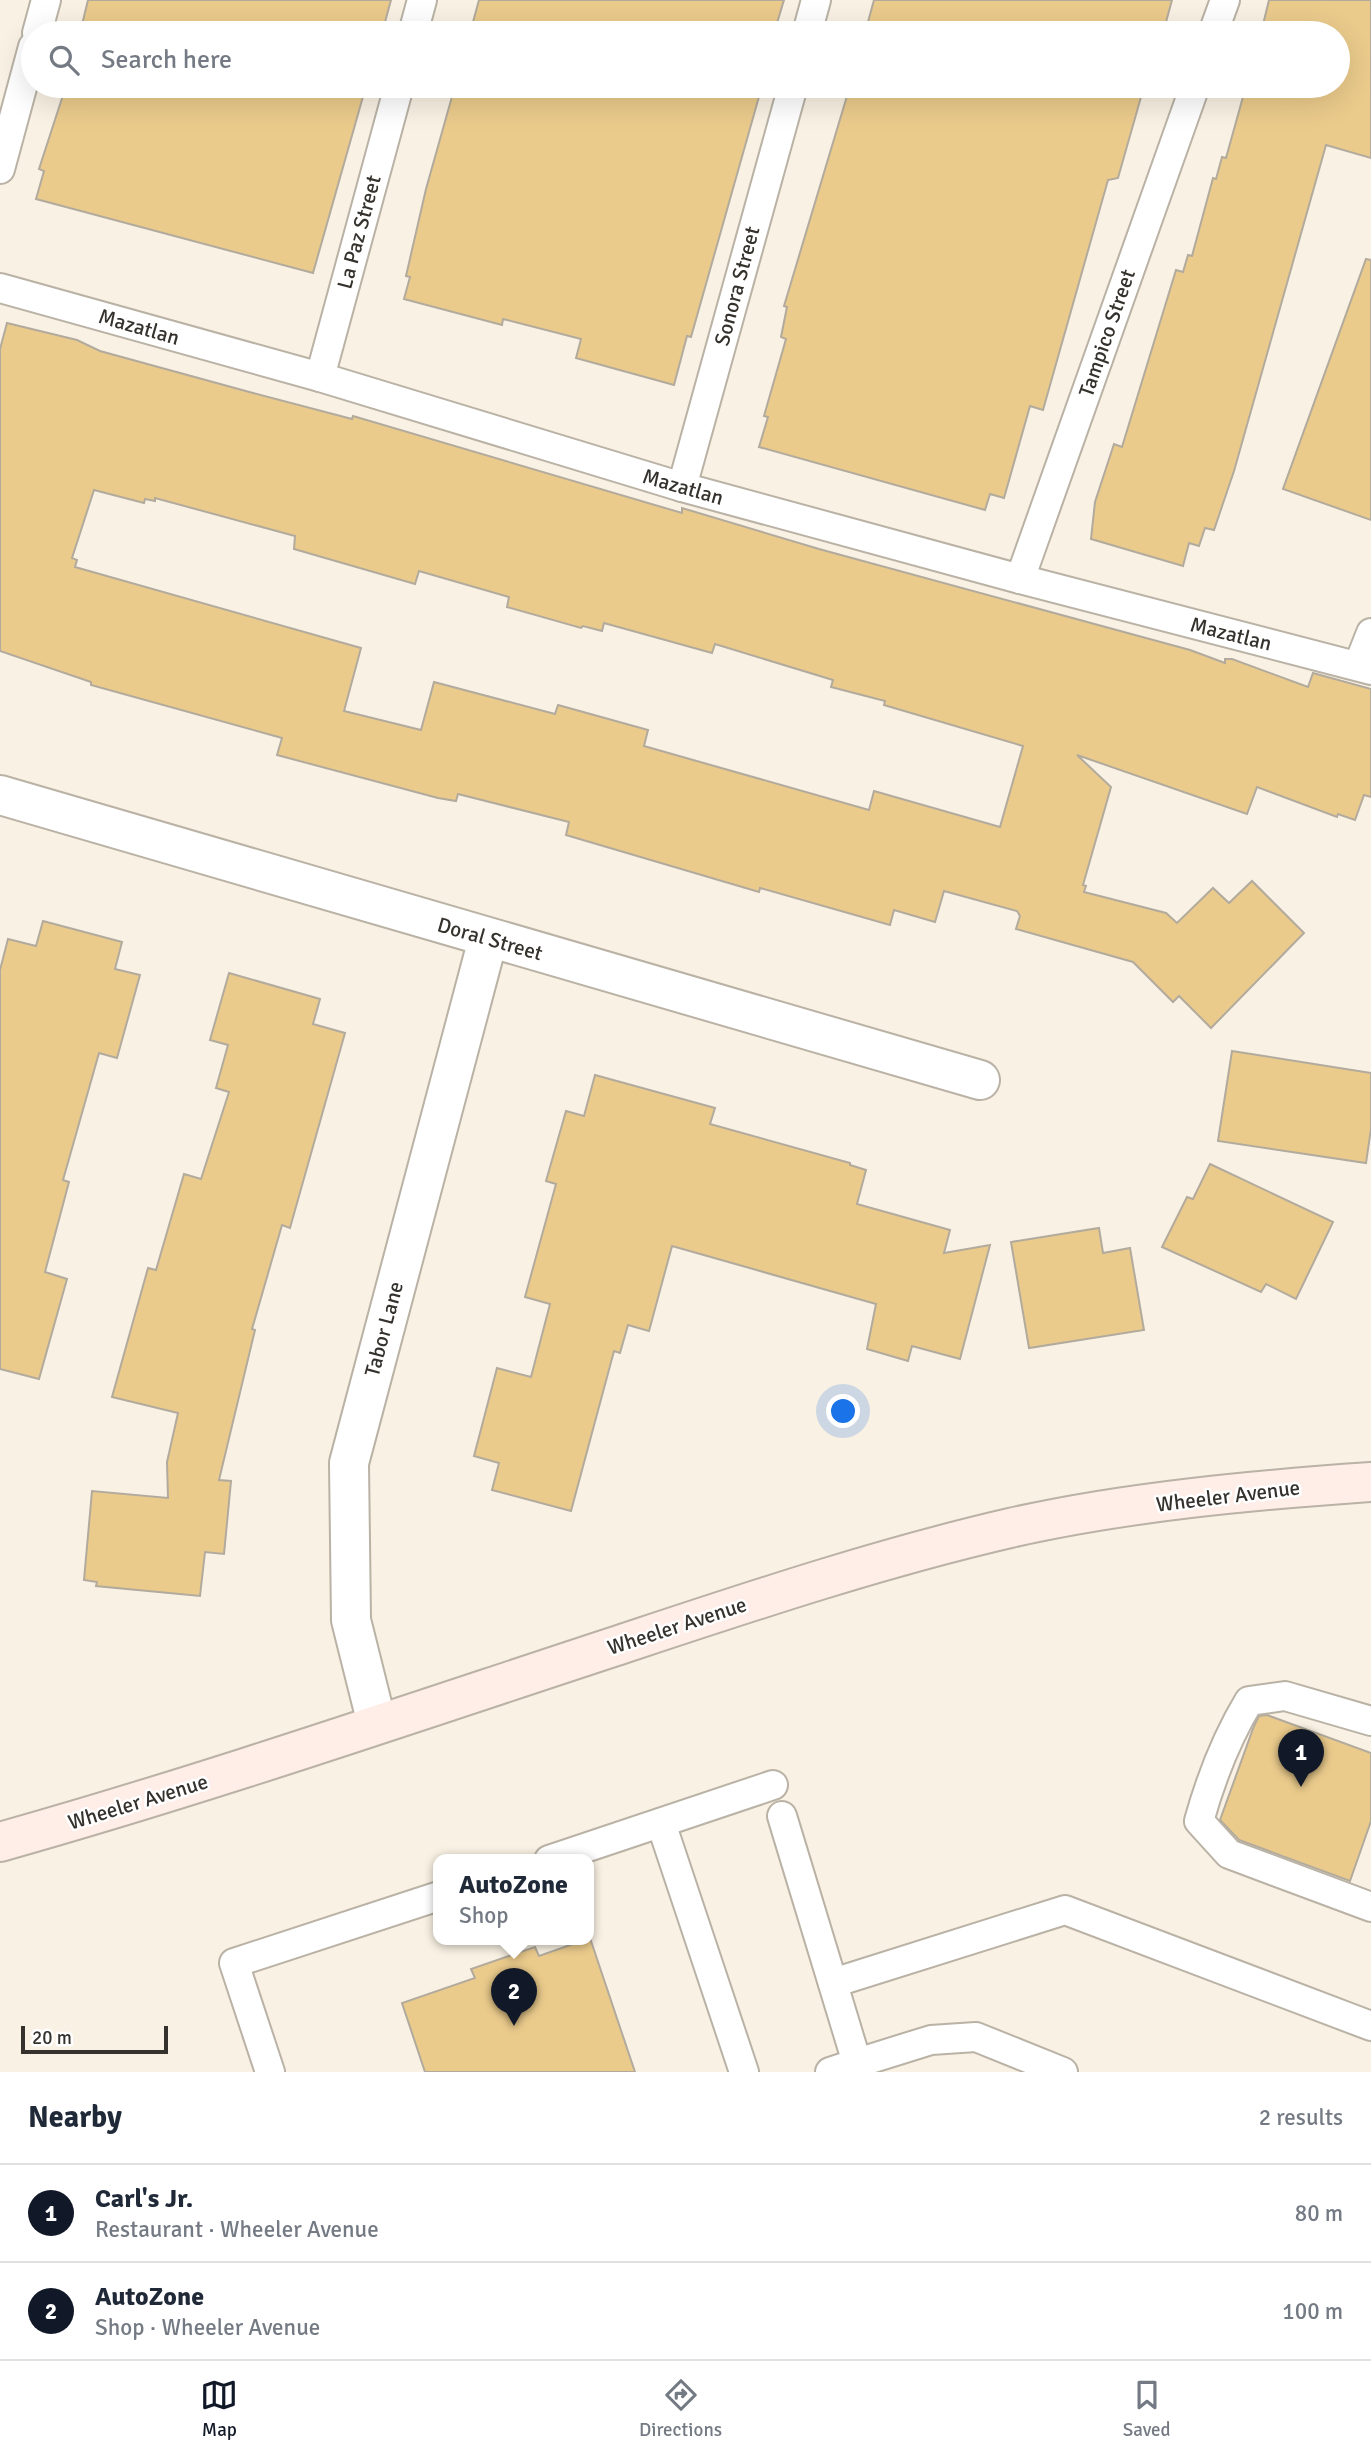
<!DOCTYPE html>
<html lang="en">
<head>
<meta charset="utf-8">
<style>
	:root { --surface:#fff; --page:#f2f2f3; --text:#1f2937; --muted:#747a83; --line:#e0e1e3; --accent:#111827 }
	body { margin:0; font-family:Signika,sans-serif; background:var(--page); color:var(--text) }
	.scale { position:absolute; left:21px; bottom:18px; width:147px; box-sizing:border-box; padding-left:7px; border:4px solid #35322d; border-top:0; font-size:19px; line-height:24px; white-space:nowrap; color:#35322d; -webkit-text-stroke:5px #fff; paint-order:stroke }
	.you { position:absolute; left:844px; top:1412px; width:24px; height:24px; margin:-18px; border:5px solid #fff; border-radius:50%; background:#1a73e8; box-shadow:0 0 0 10px #1a73e833 }
	.badge { display:grid; place-items:center; width:46px; height:46px; border-radius:50%; background:var(--accent); color:#fff; font-size:23px; font-weight:700 }
	.pin { position:absolute; translate:-50% -58px; filter:drop-shadow(0 2px 4px #0008) }
	.pin::after { content:''; position:absolute; top:37px; width:24px; height:21px; background:inherit; clip-path:polygon(0 0,100% 0,50% 100%) }
	.popup { position:absolute; left:433px; top:1854px; width:161px; height:91px; box-sizing:border-box; display:grid; place-content:center; border-radius:14px; background:var(--surface); filter:drop-shadow(0 2px 5px #0005); font-size:23px; white-space:nowrap; color:var(--muted) }
	.popup b { font-size:26px; color:var(--text) }
	.popup::after { content:''; position:absolute; left:50%; top:100%; margin-left:-14px; border:14px solid transparent; border-top-color:var(--surface) }
	.list { margin:0; padding:0; list-style:none }
	h2 { display:flex; justify-content:space-between; align-items:center; height:91px; margin:0; padding:0 28px; font-size:30px }
	h2 small { font-size:23px; font-weight:400; color:var(--muted) }
	.list li { display:grid; grid-template-columns:46px 1fr auto; gap:21px; align-items:center; box-sizing:border-box; height:98px; padding:0 28px; border-top:2px solid var(--line) }
	.list b { display:block; font-size:26px; white-space:nowrap }
	.list p { margin:0; font-size:23px; white-space:nowrap; color:var(--muted) }
	.list em { font-size:23px; font-style:normal; color:var(--muted) }
	.icon { flex:none; width:38px; height:38px; fill:none; stroke:currentColor; stroke-width:2; stroke-linecap:round; stroke-linejoin:round }
	.map { position:relative; flex:none; width:1371px; height:2072px; overflow:hidden }
	.search { position:absolute; background:var(--surface); box-shadow:0 7px 28px #0002; left:21px; right:21px; top:21px; height:77px; display:flex; align-items:center; gap:18px; box-sizing:border-box; padding:0 24px; border-radius:38px; color:var(--muted); font-size:26px }
	.sheet { height:287px; background:var(--surface) }
	nav { display:flex; justify-content:space-around; align-items:center; box-sizing:border-box; height:98px; border-top:2px solid var(--line); background:var(--surface); font-size:19px; color:var(--muted) }
	nav a { display:grid; justify-items:center; gap:4px }
	nav .on { color:var(--accent) }
	.map>svg:first-child { display:block }
	.building { fill:#ebcb8c; stroke:#b2ab9d; stroke-width:2; fill-rule:evenodd }
	.lines { fill:none; stroke-linecap:round; stroke-linejoin:round }
	.lane-casing { stroke:#b9b2a5; stroke-width:32 }
	.street-casing { stroke:#b9b2a5; stroke-width:42 }
	.secondary-casing { stroke:#b9b2a5; stroke-width:42 }
	.lane { stroke:#fff; stroke-width:28 }
	.street { stroke:#fff; stroke-width:38 }
	.secondary { stroke:#ffede8; stroke-width:38 }
	.labels { text-anchor:middle; stroke-width:5; stroke-linejoin:round; paint-order:stroke }
	.street-label { font-size:21px; fill:#35322d; stroke:#fff }
</style>
</head>
<body>
<div class="map">
<svg width="1371" height="2072" viewBox="0 0 1371 2072">
	<rect width="100%" height="100%" fill="#f9f1e3"/>
	<!-- building -->
	<g class="building">
		<polygon points="88,0 391,0 382,33 80,33"/>
		<polygon points="479,0 784,0 774,33 470,33"/>
		<polygon points="874,0 1172,0 1163,33 865,33"/>
		<polygon points="1269,0 1371,0 1371,158 1326,145 1234,471 1214,530 1205,528 1199,546 1189,543 1183,566 1091,539 1095,502 1114,444 1122,447 1176,270 1183,272 1188,255 1192,256 1213,178 1216,179 1222,157 1226,158 1246,86 1338,86 1338,33 1261,33"/>
		<polygon points="66,86 366,86 313,273 36,199 44,171 39,169"/>
		<polygon points="455,86 762,86 691,337 687,336 674,385 576,358 581,339 503,319 502,325 404,299 410,277 406,276 426,189"/>
		<polygon points="850,86 1148,86 1147,91 1143,90 1118,178 1108,180 1043,410 1030,406 1004,498 990,494 985,510 759,447 768,417 764,416 786,339 781,337 787,307 784,306"/>
		<polygon points="1366,259 1371,260 1371,520 1283,489"/>
		<path d="M7 323 77 340 100 351 253 393 352 419 353 416 682 513V508L819 549 1190 650 1225 663V659H1232L1308 687 1313 673 1371 689V797L1364 795 1355 820 1338 814 1337 817 1257 787 1247 814 1077 755 1111 787 1083 885 1086 886 1084 892 1166 913 1177 923 1213 888 1229 903 1252 881 1304 933 1211 1028 1179 996 1173 1002 1133 962 1016 929 1020 916 1017 911 944 891 935 922 894 910 890 925 760 888 759 892 566 835 569 822 458 794 456 801 438 798 277 755 282 738 91 685V682L0 651V349ZM94 490 144 503 145 499 155 501V498L295 536 294 549 415 584 419 571 509 597 507 607 581 628 583 626 602 631 604 623 712 653 715 644 833 680 831 687 885 701 884 705 1023 746 1000 827 874 791 869 810 644 746 648 730 558 705 555 714 434 682 421 730 344 711 361 648 75 567 77 560 72 558Z"/>
		<polygon points="43,921 122,942 115,969 140,975 117,1058 99,1053 63,1180 69,1182 45,1272 67,1279 39,1379 0,1369 0,970 8,939 36,946"/>
		<polygon points="229,973 320,999 313,1024 345,1033 290,1228 282,1225 252,1329 255,1330 219,1480 231,1481 224,1554 205,1552 200,1596 96,1586 97,1582 84,1580 92,1491 168,1498 167,1462 178,1413 112,1397 148,1268 156,1270 184,1174 201,1179 229,1092 216,1088 228,1045 210,1040"/>
		<polygon points="1232,1051 1371,1073 1371,1129 1366,1163 1218,1141"/>
		<polygon points="595,1075 715,1108 710,1124 850,1163 850,1165 866,1170 857,1204 950,1230 944,1253 990,1245 960,1359 912,1346 908,1361 867,1349 876,1304 672,1246 649,1331 628,1325 620,1353 614,1351 571,1511 492,1490 499,1463 474,1456 497,1368 531,1377 550,1304 525,1297 556,1184 546,1181 566,1111 584,1116"/>
		<polygon points="1210,1164 1333,1222 1296,1299 1266,1284 1261,1292 1162,1247 1187,1197 1193,1199"/>
		<polygon points="1099,1228 1103,1253 1130,1248 1144,1330 1029,1348 1011,1242"/>
		<polygon points="1267,1715 1371,1753 1371,1821 1350,1881 1239,1840 1220,1820 1254,1726 1259,1716"/>
		<polygon points="590,1938 635,2072 425,2072 402,2003 475,1978 471,1969 535,1947 539,1956"/>
	</g>
	<g class="lines">
		<defs>
			<g id="lane">
				<polyline points="37,33 46,0"/>
				<polyline points="413,33 422,0"/>
				<polyline points="807,33 816,0"/>
				<polyline points="1213,33 1225,0"/>
				<polyline points="0,169 33,47"/>
				<polyline points="0,288 320,377 682,487 1020,579 1371,670"/>
				<polyline points="320,377 399,86"/>
				<polyline points="682,487 793,86"/>
				<polyline points="1020,579 1195,86"/>
				<polyline points="1358,666 1371,633"/>
				<path d="M1371 1721 1285 1696 1249 1701C1226 1739 1211 1778 1199 1821L1229 1854 1371 1907"/>
				<polyline points="782,1816 857,2063 830,2072"/>
				<polyline points="661,1823 744,2072"/>
				<polyline points="549,1860 773,1785"/>
				<polyline points="833,1983 1065,1910 1371,2026"/>
				<polyline points="857,2063 931,2040 976,2037 1063,2072"/>
				<polyline points="270,2072 234,1963 439,1896"/>
			</g>
			<g id="street">
				<polyline points="0,795 980,1080"/>
				<polyline points="377,1724 351,1620 349,1463 488,939"/>
			</g>
			<path id="secondary" d="M0 1842C206 1784 409 1714 613 1647 743 1604 876 1559 1010 1528 1123 1502 1255 1490 1371 1482"/>
		</defs>
		<!-- lane casing -->
		<use href="#lane" class="lane-casing"/>
		<!-- street casing -->
		<use href="#street" class="street-casing"/>
		<!-- secondary casing -->
		<use href="#secondary" class="secondary-casing"/>
		<!-- lane -->
		<use href="#lane" class="lane"/>
		<!-- street -->
		<use href="#street" class="street"/>
		<!-- secondary -->
		<use href="#secondary" class="secondary"/>
	</g>
	<g class="labels">
		<!-- street labels -->
		<g class="street-label">
			<text transform="translate(359 232) rotate(-75)" y="7">La Paz Street</text>
			<text transform="translate(737 286) rotate(-75)" y="7">Sonora Street</text>
			<text transform="translate(139 327) rotate(16)" y="7">Mazatlan</text>
			<text transform="translate(1107 333) rotate(-71)" y="7">Tampico Street</text>
			<text transform="translate(683 487) rotate(16)" y="7">Mazatlan</text>
			<text transform="translate(1231 634) rotate(14)" y="7">Mazatlan</text>
			<text transform="translate(490 939) rotate(16)" y="7">Doral Street</text>
			<text transform="translate(384 1329) rotate(-75)" y="7">Tabor Lane</text>
			<text transform="translate(1228 1496) rotate(-7)" y="7">Wheeler Avenue</text>
			<text transform="translate(677 1626) rotate(-18)" y="7">Wheeler Avenue</text>
			<text transform="translate(138 1802) rotate(-17)" y="7">Wheeler Avenue</text>
		</g>
	</g>
</svg>
<div class="scale">20 m</div>
<div class="you"></div>
<div class="pin badge" style="left:1301px;top:1787px">1</div>
<div class="pin badge" style="left:514px;top:2026px">2</div>
<div class="popup"><b>AutoZone</b>Shop</div>
<div class="search"><svg class="icon" aria-label="search" viewBox="0 0 24 24"><circle cx="10" cy="10" r="6"/><path d="M15 15l6 6"/></svg>Search here</div>
</div>
<section class="sheet">
<h2>Nearby<small>2 results</small></h2>
<ul class="list">
<li><span class="badge">1</span><div><b>Carl's Jr.</b><p>Restaurant · Wheeler Avenue</p></div><em>80 m</em></li>
<li><span class="badge">2</span><div><b>AutoZone</b><p>Shop · Wheeler Avenue</p></div><em>100 m</em></li>
</ul>
</section>
<nav>
<a class="on"><svg class="icon" aria-label="map" viewBox="0 0 24 24"><path d="M3 6l6-2 6 2 6-2v14l-6 2-6-2-6 2zM9 4v14M15 6v14"/></svg>Map</a>
<a><svg class="icon" aria-label="directions" viewBox="0 0 24 24"><path d="M12 3l9 9-9 9-9-9zM9 14v-3h6M13 9l2 2-2 2"/></svg>Directions</a>
<a><svg class="icon" aria-label="saved" viewBox="0 0 24 24"><path d="M7 4h10v16l-5-4-5 4z"/></svg>Saved</a>
</nav>
</body>
</html>
